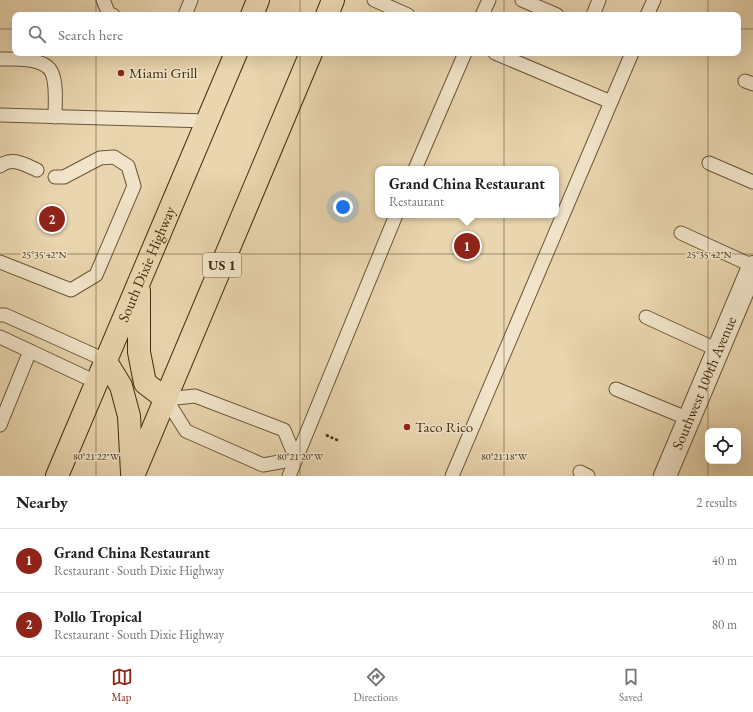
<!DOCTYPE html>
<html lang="en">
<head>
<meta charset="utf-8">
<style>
	:root { --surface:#fff; --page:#f6f6f6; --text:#202124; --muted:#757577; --line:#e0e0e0; --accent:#8f2418 }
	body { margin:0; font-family:"EB Garamond",serif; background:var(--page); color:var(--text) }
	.controls { position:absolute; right:12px; bottom:12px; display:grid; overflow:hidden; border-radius:8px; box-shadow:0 4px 16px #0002 }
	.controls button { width:36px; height:36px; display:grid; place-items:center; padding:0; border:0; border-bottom:1px solid var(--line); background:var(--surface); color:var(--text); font:20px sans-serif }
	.you { position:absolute; left:343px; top:207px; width:14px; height:14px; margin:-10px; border:3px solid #fff; border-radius:50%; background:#1a73e8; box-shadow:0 0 0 6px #1a73e833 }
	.badge { display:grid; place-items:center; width:26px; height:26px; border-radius:50%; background:var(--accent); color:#fff; font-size:13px; font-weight:700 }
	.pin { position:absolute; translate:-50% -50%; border:2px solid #fff; box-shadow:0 1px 4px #0006 }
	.popup { position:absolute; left:375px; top:166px; width:184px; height:52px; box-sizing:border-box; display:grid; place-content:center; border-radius:8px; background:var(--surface); filter:drop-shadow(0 1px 3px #0005); font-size:13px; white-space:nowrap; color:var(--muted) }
	.popup b { font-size:15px; color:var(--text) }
	.popup::after { content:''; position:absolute; left:50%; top:100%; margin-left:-8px; border:8px solid transparent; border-top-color:var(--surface) }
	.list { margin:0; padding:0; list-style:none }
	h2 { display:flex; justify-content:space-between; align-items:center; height:52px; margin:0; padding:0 16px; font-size:17px }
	h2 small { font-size:13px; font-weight:400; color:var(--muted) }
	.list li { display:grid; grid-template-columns:26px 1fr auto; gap:12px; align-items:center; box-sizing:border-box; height:64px; padding:0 16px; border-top:1px solid var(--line) }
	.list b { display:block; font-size:15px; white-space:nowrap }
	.list p { margin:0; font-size:13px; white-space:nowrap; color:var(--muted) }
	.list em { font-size:13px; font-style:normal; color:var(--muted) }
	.icon { flex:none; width:22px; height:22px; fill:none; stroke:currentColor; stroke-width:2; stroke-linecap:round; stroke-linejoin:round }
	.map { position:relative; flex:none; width:753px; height:476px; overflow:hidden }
	.search { position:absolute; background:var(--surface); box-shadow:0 4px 16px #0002; left:12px; right:12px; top:12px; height:44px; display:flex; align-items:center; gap:10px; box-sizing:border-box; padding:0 14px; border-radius:8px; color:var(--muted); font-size:15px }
	.sheet { height:180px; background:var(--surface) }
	nav { display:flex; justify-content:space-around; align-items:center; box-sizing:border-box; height:56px; border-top:1px solid var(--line); background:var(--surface); font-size:11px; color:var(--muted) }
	nav a { display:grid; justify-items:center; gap:2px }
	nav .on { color:var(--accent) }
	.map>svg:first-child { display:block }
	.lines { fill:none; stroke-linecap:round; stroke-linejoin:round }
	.service-casing { stroke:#6b5636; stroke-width:15 }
	.minor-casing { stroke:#6b5636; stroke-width:24 }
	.trunk-casing { stroke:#412c0e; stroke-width:24 }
	.path { stroke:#412c0e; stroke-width:2.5; stroke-dasharray:3 2; stroke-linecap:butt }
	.service { stroke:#f1e4ca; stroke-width:13 }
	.minor { stroke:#f1e4ca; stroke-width:22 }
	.trunk { stroke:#e9d5ae; stroke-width:22 }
	.ticks { fill:none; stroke:#412c0e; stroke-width:1; stroke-opacity:0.45 }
	.poi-dot { fill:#8f2418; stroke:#f1e4ca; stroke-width:1.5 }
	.labels { text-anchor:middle; stroke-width:3; stroke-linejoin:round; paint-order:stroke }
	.shield { fill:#f1e4ca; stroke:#766346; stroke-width:1 }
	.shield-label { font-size:14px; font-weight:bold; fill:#412c0e }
	.poi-label { font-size:15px; fill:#412c0e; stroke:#f1e4ca; text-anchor:start }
	.street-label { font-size:15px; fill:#412c0e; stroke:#f1e4ca }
	.ticks-label { font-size:10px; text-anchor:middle; fill:#412c0e; stroke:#f1e4ca; stroke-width:3; stroke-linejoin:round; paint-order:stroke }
</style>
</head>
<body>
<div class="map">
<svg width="753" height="476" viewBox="0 0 753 476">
	<rect width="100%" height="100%" fill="#e9d5ae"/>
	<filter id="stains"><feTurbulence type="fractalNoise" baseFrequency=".005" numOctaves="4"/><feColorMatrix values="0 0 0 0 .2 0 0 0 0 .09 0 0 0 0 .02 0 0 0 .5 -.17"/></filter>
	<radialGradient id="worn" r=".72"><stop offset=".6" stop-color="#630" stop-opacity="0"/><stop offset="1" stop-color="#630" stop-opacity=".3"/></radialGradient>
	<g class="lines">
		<defs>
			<g id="service">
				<polyline points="103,0 109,14 113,15"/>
				<polyline points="374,0 408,15"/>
				<polyline points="522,0 557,15"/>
				<polyline points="185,15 191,0"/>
				<polyline points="482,15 489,0"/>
				<polyline points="593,15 599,0"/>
				<polyline points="647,15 654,0"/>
				<polyline points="495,53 611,102 632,53"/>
				<path d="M0 59C14 59 45 57 52 73 57 85 55 103 55 117"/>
				<polyline points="745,81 753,84"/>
				<polyline points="0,115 207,121"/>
				<polyline points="709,163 753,182"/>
				<path d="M0 166C12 156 25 165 37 170"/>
				<polyline points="415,169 465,53"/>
				<polyline points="681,233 753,266"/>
				<polyline points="0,262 71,290 96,275 134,186 128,166 114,157 100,158 64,177 55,177"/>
				<polyline points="0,315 5,315 105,360"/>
				<polyline points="646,317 718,350"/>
				<polyline points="0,337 96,382"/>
				<polyline points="616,389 689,419"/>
				<polygon points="195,396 284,430 296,459 263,465 186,431 166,399"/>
				<polyline points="0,425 30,351"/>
				<polyline points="580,472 588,476"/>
				<polyline points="289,476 396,215"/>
				<polyline points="452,476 611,102"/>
			</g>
			<g id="minor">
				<path id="s1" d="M665 476 753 267"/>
			</g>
			<g id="trunk">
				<polyline points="252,15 258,0"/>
				<polyline points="327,15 333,0"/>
				<polyline points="139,291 139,352 145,383 166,399"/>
				<polyline points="105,360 121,386 129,416 132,473"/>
				<path id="s2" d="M57 476 236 53"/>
				<polyline points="133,476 311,53"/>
			</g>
		</defs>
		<!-- service casing -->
		<use href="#service" class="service-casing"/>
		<!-- minor casing -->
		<use href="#minor" class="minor-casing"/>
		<!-- trunk casing -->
		<use href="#trunk" class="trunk-casing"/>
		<!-- path -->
		<polyline class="path" points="326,435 339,441"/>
		<!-- service -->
		<use href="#service" class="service"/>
		<!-- minor -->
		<use href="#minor" class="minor"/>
		<!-- trunk -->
		<use href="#trunk" class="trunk"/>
	</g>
	<!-- ticks -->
	<path class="ticks" d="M96 0V15M300 0V15M504 0V15M708 0V15M0 29H15M738 29H753M96 53V476M300 53V476M504 53V476M708 53V431M0 254H753M708 461V476"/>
	<!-- markers -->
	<g class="poi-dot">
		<circle cx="121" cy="73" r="4"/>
		<circle cx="407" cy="427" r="4"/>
	</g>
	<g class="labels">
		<!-- shield labels -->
		<rect class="shield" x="203" y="253" width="38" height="24" rx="3"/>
		<g class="shield-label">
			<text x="222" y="270">US 1</text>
		</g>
		<!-- poi labels -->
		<g class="poi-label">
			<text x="129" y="78">Miami Grill</text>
			<text x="415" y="432">Taco Rico</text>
		</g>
		<!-- street labels -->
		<g class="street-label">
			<text dy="5" stroke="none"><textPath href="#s2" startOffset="230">South Dixie Highway</textPath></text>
			<text dy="5" stroke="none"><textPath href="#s1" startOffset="101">Southwest 100th Avenue</textPath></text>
		</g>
	</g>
	<g class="ticks-label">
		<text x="44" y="258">25°35'42"N</text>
		<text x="709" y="258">25°35'42"N</text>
		<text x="96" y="460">80°21'22"W</text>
		<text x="300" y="460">80°21'20"W</text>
		<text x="504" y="460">80°21'18"W</text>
	</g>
	<rect width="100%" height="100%" filter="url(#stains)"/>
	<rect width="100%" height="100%" fill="url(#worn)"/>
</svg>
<div class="controls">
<button><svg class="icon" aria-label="locate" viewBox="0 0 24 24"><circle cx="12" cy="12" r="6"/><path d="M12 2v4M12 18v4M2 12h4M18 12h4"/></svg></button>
</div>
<div class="you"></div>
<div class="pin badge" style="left:467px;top:246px">1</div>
<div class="popup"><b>Grand China Restaurant</b>Restaurant</div>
<div class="pin badge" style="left:52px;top:219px">2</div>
<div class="search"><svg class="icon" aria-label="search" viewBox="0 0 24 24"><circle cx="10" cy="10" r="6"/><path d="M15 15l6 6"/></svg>Search here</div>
</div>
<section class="sheet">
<h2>Nearby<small>2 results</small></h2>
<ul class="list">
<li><span class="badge">1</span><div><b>Grand China Restaurant</b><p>Restaurant · South Dixie Highway</p></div><em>40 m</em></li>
<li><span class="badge">2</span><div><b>Pollo Tropical</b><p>Restaurant · South Dixie Highway</p></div><em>80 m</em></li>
</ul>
</section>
<nav>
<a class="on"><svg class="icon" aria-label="map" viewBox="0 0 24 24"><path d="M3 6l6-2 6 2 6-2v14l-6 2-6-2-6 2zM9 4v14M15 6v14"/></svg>Map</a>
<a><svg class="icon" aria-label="directions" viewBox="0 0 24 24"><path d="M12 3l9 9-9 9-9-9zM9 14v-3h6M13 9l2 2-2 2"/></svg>Directions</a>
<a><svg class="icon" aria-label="saved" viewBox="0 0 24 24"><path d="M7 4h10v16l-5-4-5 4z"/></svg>Saved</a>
</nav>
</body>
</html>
